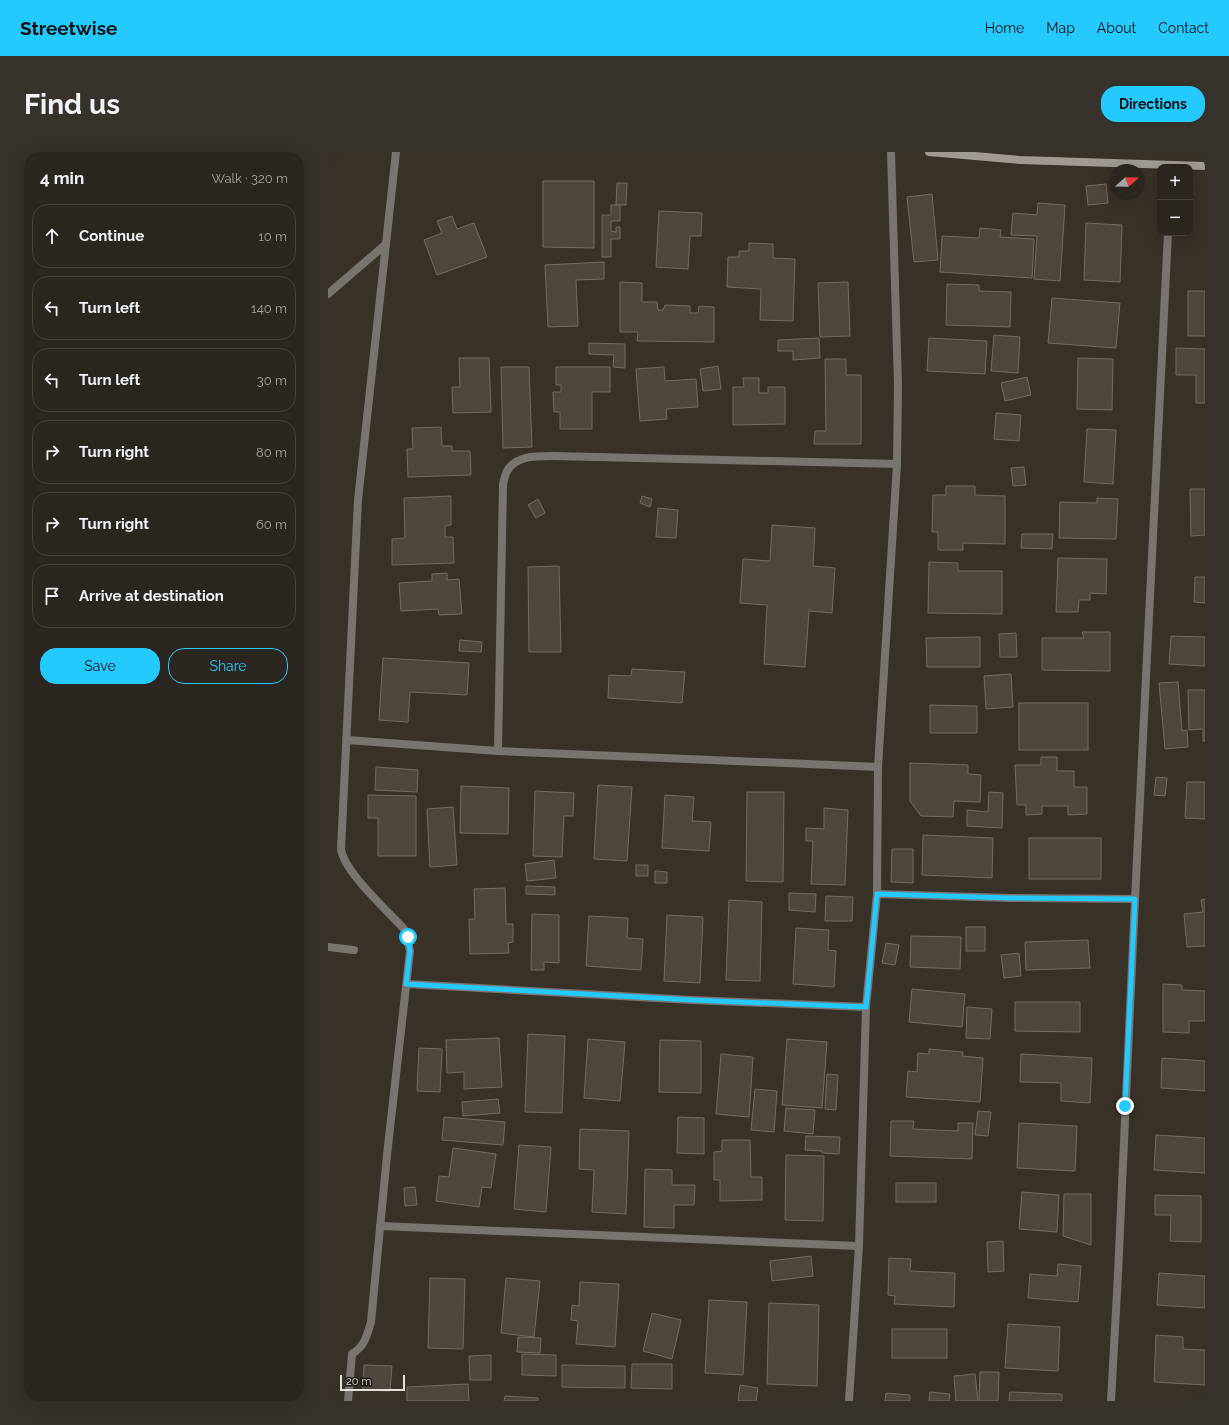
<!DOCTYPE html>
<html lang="en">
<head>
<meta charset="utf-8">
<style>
	:root { --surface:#2a251e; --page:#36312b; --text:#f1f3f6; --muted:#a5a5a4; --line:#46423c; --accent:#24c9fe }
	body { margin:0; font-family:Raleway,sans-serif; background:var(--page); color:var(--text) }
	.controls { position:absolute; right:12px; top:12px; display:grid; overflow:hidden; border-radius:8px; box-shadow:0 4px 16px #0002 }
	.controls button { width:36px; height:36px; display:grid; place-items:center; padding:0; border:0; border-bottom:1px solid var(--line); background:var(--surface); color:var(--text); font:20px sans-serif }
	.compass { position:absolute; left:781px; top:12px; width:36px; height:36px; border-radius:50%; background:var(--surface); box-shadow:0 4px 16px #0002; rotate:70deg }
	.scale { position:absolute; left:12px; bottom:10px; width:65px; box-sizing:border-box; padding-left:4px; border:2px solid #e5e1db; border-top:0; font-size:11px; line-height:14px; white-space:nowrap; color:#e5e1db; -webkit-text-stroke:3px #1c1915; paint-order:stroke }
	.stop { position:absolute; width:12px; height:12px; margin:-9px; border:3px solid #24c9fe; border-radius:50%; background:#fff }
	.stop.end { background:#24c9fe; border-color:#fff; box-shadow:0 1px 4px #0008 }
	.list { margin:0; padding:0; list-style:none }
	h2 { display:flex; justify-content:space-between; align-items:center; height:52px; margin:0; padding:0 16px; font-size:17px }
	h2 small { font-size:13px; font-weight:400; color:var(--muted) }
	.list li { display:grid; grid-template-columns:26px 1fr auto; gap:12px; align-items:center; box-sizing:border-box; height:64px; margin:0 8px 8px; padding:0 8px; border:1px solid var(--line); border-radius:16px }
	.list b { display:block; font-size:15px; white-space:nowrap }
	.list em { font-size:13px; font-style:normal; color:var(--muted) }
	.actions { display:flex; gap:8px; padding:12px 16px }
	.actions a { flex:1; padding:9px 0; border:1px solid var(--accent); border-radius:16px; text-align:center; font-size:14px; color:var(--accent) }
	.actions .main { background:var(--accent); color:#111 }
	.icon { flex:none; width:22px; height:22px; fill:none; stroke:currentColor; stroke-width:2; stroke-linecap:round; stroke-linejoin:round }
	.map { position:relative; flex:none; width:877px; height:1249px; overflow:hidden; border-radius:16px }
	header { display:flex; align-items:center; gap:24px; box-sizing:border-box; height:56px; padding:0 20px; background:var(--accent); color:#111 }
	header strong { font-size:19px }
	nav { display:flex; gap:22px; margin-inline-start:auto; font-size:14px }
	.intro { display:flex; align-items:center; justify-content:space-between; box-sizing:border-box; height:96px; padding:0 24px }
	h1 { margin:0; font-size:28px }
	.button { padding:10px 18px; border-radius:16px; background:var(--accent); color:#111; font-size:14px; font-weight:700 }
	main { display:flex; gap:24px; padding:0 24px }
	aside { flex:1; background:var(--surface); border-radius:16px; box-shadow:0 4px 16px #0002 }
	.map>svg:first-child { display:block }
	.building { fill:#4d463c; stroke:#746d62 }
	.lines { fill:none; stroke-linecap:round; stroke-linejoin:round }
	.lane { stroke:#787570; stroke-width:8 }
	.street { stroke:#787570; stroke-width:8 }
	.secondary { stroke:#9f9a92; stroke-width:8 }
	.route { stroke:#24c9fe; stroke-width:5 }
</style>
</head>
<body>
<header>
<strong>Streetwise</strong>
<nav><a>Home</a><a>Map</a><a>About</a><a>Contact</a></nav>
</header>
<div class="intro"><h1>Find us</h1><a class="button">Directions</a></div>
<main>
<aside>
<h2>4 min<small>Walk · 320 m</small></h2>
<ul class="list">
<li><svg class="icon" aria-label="ahead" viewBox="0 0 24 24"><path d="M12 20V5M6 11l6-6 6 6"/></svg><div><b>Continue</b></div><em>10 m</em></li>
<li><svg class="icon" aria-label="left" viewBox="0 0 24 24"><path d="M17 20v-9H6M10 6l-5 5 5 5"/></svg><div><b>Turn left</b></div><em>140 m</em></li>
<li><svg class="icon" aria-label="left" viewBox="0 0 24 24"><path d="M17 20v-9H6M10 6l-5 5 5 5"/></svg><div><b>Turn left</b></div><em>30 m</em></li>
<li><svg class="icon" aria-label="right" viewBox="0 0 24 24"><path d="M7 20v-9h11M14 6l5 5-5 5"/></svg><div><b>Turn right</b></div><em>80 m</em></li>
<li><svg class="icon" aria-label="right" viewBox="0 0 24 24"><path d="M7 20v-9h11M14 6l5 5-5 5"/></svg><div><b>Turn right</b></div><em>60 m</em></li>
<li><svg class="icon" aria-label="arrive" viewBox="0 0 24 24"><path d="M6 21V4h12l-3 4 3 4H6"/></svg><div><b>Arrive at destination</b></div></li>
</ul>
<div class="actions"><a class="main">Save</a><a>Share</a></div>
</aside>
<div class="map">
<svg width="877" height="1249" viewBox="0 0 877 1249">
	<rect width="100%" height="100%" fill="#383128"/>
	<!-- building -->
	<g class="building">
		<polygon points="215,29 266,29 266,96 215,95"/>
		<polygon points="289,31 299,31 298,53 288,53"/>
		<polygon points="778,32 780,51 760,53 758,34"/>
		<polygon points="604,42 610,108 586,110 579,45"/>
		<polygon points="710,51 737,53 732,129 706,127 709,84 683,83 685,61 709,63"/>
		<polygon points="283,53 292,53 292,69 283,69 283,79 288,80 288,75 292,75 292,87 283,87 283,105 274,105 274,63 283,63"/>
		<polygon points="331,59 374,61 373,84 362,84 360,117 328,115"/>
		<polygon points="124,64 129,77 146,71 159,105 109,123 96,88 114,81 109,69"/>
		<polygon points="758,71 794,73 792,130 756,128"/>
		<polygon points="652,76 673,78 672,85 706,87 704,126 612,120 614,84 651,86"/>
		<polygon points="421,91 445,92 445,106 467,107 465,169 432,168 433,137 399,135 400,105 411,105 411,99 421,99"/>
		<polygon points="276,110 276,127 248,128 250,174 220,175 217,113"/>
		<polygon points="292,130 314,131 314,150 329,150 330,158 335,158 337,153 362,154 362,161 370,161 371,154 386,155 386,190 309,189 310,180 292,180"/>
		<polygon points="520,130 522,184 492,185 490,131"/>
		<polygon points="619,132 651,133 651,139 683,140 682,175 618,173"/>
		<rect x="860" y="139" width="17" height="45"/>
		<polygon points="724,146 792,151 788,196 720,191"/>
		<polygon points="666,183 692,185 690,221 663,219"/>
		<polygon points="491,186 492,206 465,208 465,199 450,199 450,188"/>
		<polygon points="601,186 659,189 657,222 599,219"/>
		<polygon points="261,191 297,192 297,216 285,215 286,203 261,202"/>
		<polygon points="848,196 877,197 877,251 868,251 868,223 848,223"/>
		<polygon points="131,206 161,206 163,260 125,261 124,235 132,235"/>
		<polygon points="750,206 785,207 784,258 749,257"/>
		<polygon points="497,207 518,207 518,223 533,223 533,292 486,292 487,279 498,279"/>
		<polygon points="390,214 393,237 375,239 372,217"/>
		<polygon points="173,215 201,215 204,295 175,296"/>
		<polygon points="228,215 282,215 282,240 264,240 264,277 232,277 232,260 226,260 225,240 233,240 233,233 228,233"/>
		<polygon points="336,215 337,229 368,227 370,255 338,257 339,267 312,269 308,217"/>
		<polygon points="699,225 703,243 677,249 673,231"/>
		<polygon points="415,226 431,226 431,241 440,241 440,235 457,235 457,272 405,273 405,235 416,235"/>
		<polygon points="668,261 693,263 691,289 666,287"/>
		<polygon points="113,275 114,294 124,294 124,299 142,299 143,323 80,325 79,297 85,297 84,276"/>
		<polygon points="759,277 788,278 785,332 756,330"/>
		<polygon points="696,315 698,333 685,334 683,316"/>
		<polygon points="618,334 647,334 647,343 677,344 677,392 635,391 635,398 610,398 610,380 604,380 605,343 618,343"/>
		<polygon points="862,337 877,337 877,383 863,384"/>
		<polygon points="123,344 123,373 117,374 117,385 125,385 126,411 64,413 64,387 77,386 76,346"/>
		<polygon points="314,344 324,347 322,355 312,351"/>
		<polygon points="769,346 790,347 788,387 731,386 732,350 769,351"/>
		<polygon points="210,347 217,361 208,366 200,353"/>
		<polygon points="330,356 350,358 348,386 328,385"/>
		<polygon points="444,373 487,376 485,414 507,416 504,461 481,459 477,515 436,512 439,453 412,451 415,407 442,409"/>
		<polygon points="694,382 725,382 724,397 693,396"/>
		<polygon points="730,406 779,407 778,442 762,441 762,448 751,448 750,460 728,460"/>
		<polygon points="601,410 630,411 630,419 674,419 674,462 600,461"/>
		<polygon points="231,414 233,500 201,500 200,415"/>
		<polygon points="119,421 119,428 131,427 134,462 111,463 110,457 73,459 71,431 104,429 104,422"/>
		<polygon points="867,425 877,425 877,451 866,450"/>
		<polygon points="754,480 782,480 782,519 714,518 714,486 756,486"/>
		<polygon points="688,481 689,505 672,505 671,482"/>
		<polygon points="843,484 877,485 877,514 841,512"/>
		<polygon points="652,485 652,515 599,515 598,486"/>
		<polygon points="132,488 154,490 153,500 131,499"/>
		<polygon points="55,506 141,511 139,543 82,540 80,570 51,568"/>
		<polygon points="304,517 357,520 354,551 280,546 281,523 303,524"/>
		<polygon points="683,522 685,555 658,557 656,524"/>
		<polygon points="850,530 854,579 859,578 860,595 837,597 831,531"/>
		<polygon points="860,538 877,538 877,589 875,589 875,577 861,578"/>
		<rect x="691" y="551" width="69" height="47"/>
		<polygon points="602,553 649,554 649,581 602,581"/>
		<polygon points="713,605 729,605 729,619 746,619 746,635 759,635 759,662 740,663 740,654 714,654 714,662 698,663 698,653 689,653 687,613 713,613"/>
		<polygon points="582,611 640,613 640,622 653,623 652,650 626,649 625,665 593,664 582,649"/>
		<polygon points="48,615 90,618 89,640 47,638"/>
		<polygon points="828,625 839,626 837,644 826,643"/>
		<polygon points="859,630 877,630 877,667 857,666"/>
		<polygon points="270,633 304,635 299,709 266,707"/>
		<polygon points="133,634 181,636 180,682 132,681"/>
		<polygon points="207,639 246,641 245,664 236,664 234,705 205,704"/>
		<polygon points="419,640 456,640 455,730 418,729"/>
		<polygon points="661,640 675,641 674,676 639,674 639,658 660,660"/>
		<polygon points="40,643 88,644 88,704 50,704 50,666 40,666"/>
		<polygon points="337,643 366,645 364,669 383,670 381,699 334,696"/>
		<polygon points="125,655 129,713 102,715 99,657"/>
		<polygon points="496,656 520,658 517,733 483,732 485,689 478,689 478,676 496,677"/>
		<polygon points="595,683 665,686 664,726 594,723"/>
		<rect x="701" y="686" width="72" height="41"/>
		<polygon points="564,697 585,697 585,731 563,730"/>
		<polygon points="226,708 228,726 199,729 197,712"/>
		<rect x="308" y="713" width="12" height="11"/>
		<polygon points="327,719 339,720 339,731 327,731"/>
		<polygon points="198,734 227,735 227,743 198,742"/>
		<polygon points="177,736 178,772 185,772 185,790 180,791 181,801 142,802 141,767 147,767 146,737"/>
		<polygon points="461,741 488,742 487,760 461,758"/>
		<polygon points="498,744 525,745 524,769 497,769"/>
		<polygon points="877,747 877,794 859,795 856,762 875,760 873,748"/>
		<polygon points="401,748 434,750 432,829 398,828"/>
		<polygon points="204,762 231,763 231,811 216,810 216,818 203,818"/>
		<polygon points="339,763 375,765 372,831 336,829"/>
		<polygon points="261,764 300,766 299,786 315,787 313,818 258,814"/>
		<rect x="638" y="775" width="19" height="24"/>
		<polygon points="468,776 501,778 500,798 508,799 506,835 465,832"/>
		<polygon points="583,784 633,785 632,817 582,815"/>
		<polygon points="760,788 762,816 698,818 697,790"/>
		<polygon points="558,791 571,793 567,813 554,811"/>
		<polygon points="691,801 693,824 676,826 673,803"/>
		<polygon points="835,832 854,833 854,838 877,839 877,869 861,869 861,881 835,880"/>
		<polygon points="584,837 637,842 634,875 581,870"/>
		<polygon points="687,850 752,850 752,880 687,879"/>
		<polygon points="639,855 664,857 662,887 638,886"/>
		<polygon points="200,882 237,884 234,961 197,960"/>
		<polygon points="171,886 174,935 136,937 136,920 119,921 118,888"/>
		<polygon points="260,887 297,890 292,949 256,946"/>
		<polygon points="459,887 499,890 494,956 454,953"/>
		<polygon points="332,888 373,889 373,941 331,940"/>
		<polygon points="91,896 114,897 112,940 89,939"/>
		<polygon points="601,897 635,900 634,904 655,906 652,950 578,945 580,919 589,920 590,901 601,902"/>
		<polygon points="393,902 425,905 421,965 388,962"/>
		<polygon points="693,902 764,906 762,951 733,949 733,931 692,930"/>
		<polygon points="834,906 877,909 877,939 833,936"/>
		<polygon points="499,922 510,923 508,958 497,957"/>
		<polygon points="427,937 449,939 446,980 423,978"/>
		<polygon points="170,947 172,961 135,964 134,950"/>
		<polygon points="458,956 487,958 485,982 456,979"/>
		<polygon points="650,959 663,960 660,984 647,983"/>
		<polygon points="116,965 177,970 175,993 114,988"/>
		<polygon points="350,965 376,966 376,1002 349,1001"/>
		<polygon points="563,969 586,969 585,977 630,979 630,971 645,971 644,1007 562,1004"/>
		<polygon points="691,971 749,974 747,1019 689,1016"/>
		<polygon points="252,977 301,979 298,1062 264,1060 266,1018 251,1017"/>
		<polygon points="828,983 877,986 877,1021 826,1018"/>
		<polygon points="478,984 512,985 511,1002 494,1001 494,999 477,998"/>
		<polygon points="394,988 422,988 423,1025 434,1025 434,1048 392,1049 392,1028 386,1028 386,1000 394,999"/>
		<polygon points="191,993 223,995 218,1060 186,1057"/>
		<polygon points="125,996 168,1002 163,1036 154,1035 151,1055 108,1049 111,1024 121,1025"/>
		<polygon points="458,1003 496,1004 495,1069 457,1068"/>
		<polygon points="317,1017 344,1018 344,1033 367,1033 366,1053 346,1053 346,1076 316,1075"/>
		<rect x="568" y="1031" width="40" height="19"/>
		<polygon points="87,1035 89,1053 77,1054 76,1036"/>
		<polygon points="694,1040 731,1043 729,1080 691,1077"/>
		<polygon points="736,1042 763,1042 763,1093 735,1084"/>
		<polygon points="827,1043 873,1044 873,1090 842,1089 843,1063 827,1063"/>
		<polygon points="675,1089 676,1119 660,1120 659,1090"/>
		<polygon points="483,1104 485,1124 444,1129 442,1109"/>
		<polygon points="561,1106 583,1107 582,1119 627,1121 626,1155 566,1152 567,1144 560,1143"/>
		<polygon points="730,1112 753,1114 750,1150 700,1146 702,1122 729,1124"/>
		<polygon points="831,1121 877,1124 877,1156 829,1153"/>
		<polygon points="102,1126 137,1127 135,1197 100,1196"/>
		<polygon points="178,1126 212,1129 206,1185 173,1181"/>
		<polygon points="252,1130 291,1132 287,1195 248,1192 250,1169 243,1168 244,1153 251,1154"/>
		<polygon points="381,1148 419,1150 415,1223 377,1221"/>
		<polygon points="441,1151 491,1153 489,1234 439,1232"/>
		<polygon points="324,1161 353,1168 344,1207 315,1199"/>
		<polygon points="680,1172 732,1175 730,1219 677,1216"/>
		<rect x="564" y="1177" width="55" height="29"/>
		<polygon points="828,1183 855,1185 855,1197 877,1198 877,1233 826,1230"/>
		<polygon points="190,1185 213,1186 212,1201 189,1200"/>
		<polygon points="194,1202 228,1203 228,1224 194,1223"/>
		<polygon points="163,1203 163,1228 142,1228 141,1204"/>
		<polygon points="304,1212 344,1212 344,1237 303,1236"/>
		<polygon points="36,1213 64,1214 62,1239 35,1238"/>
		<polygon points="234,1213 297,1214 297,1236 234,1235"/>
		<polygon points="652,1220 671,1220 670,1249 651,1249"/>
		<polygon points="647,1222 650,1249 628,1249 626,1224"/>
		<polygon points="140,1232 141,1249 79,1249 79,1235"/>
		<polygon points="412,1233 430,1236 428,1249 410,1249"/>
		<polygon points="602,1240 622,1242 621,1249 601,1249"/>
		<polygon points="682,1240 734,1242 734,1249 681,1249"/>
		<polygon points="558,1241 582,1243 582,1249 557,1249"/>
		<polygon points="177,1244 210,1246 210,1249 176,1249"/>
	</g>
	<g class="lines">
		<!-- lane -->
		<polyline class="lane" points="0,795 26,798"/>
		<!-- street -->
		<g class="street">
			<polyline points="0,142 58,92"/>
			<polyline points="19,588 170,599 550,615"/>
			<path d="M170 599 175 332C176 328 177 323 179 319 188 303 210 304 226 304L569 312"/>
			<polyline points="549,742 683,746 807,747"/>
			<polyline points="79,832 364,848 538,855"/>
			<polyline points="52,1074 531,1094"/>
			<path d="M20 1249 24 1202C37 1194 39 1183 43 1170L59 1003 82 799 79 785 76 777C59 758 16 720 13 697L30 348 68 0"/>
			<polyline points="521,1249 531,1094 538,855 549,742 550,615 569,312 570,232 563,0"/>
			<polyline points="783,1249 790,1122 807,747 840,81"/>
		</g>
		<!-- secondary -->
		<polyline class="secondary" points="601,0 692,8 877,14"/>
	</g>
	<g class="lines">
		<!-- route -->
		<polyline class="route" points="80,785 82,799 78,832 364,848 538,855 549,742 683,746 807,747 797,954"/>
	</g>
</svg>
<div class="controls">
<button>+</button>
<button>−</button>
</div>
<svg class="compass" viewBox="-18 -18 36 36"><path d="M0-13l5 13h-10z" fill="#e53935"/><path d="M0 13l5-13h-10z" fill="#a5a5a4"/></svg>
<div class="scale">20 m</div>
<div class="stop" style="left:80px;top:785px"></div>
<div class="stop end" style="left:797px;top:954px"></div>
</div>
</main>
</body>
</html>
